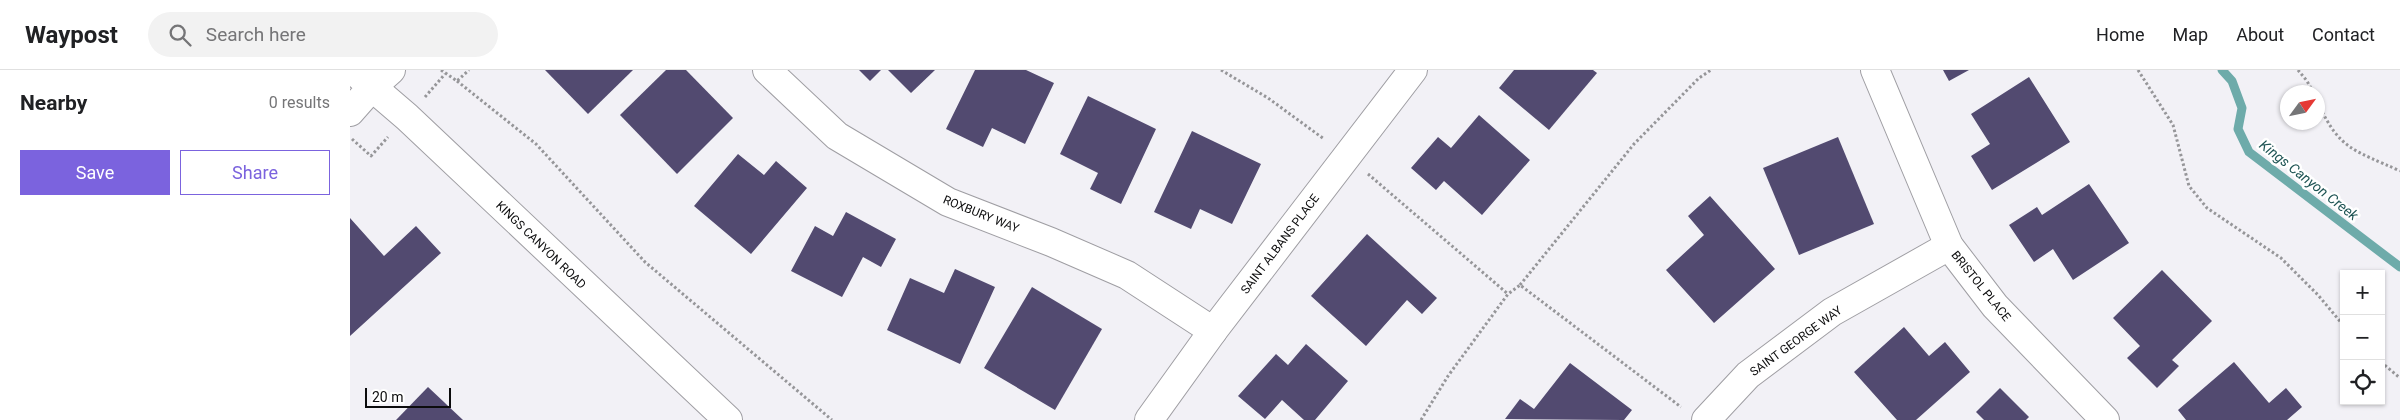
<!DOCTYPE html>
<html lang="en">
<head>
<meta charset="utf-8">
<style>
	:root { --surface:#fff; --page:#f2f2f2; --text:#202124; --muted:#757577; --line:#e0e0e0; --accent:#7b63de }
	body { margin:0; font-family:Roboto,sans-serif; background:var(--page); color:var(--text) }
	.controls { position:absolute; right:15px; bottom:15px; display:grid; overflow:hidden; border-radius:0px; box-shadow:0 1px 4px #0004 }
	.controls button { width:45px; height:45px; display:grid; place-items:center; padding:0; border:0; border-bottom:1px solid var(--line); background:var(--surface); color:var(--text); font:25px sans-serif }
	.compass { position:absolute; left:1930px; top:15px; width:45px; height:45px; border-radius:50%; background:var(--surface); box-shadow:0 1px 4px #0004; rotate:57deg }
	.scale { position:absolute; left:15px; bottom:12px; width:86px; box-sizing:border-box; padding-left:5px; border:2px solid #0c0c0d; border-top:0; font-size:14px; line-height:18px; white-space:nowrap; color:#0c0c0d; -webkit-text-stroke:4px #fff; paint-order:stroke }
	.list { margin:0; padding:0; list-style:none }
	h2 { display:flex; justify-content:space-between; align-items:center; height:65px; margin:0; padding:0 20px; font-size:21px }
	h2 small { font-size:16px; font-weight:400; color:var(--muted) }
	.actions { display:flex; gap:10px; padding:15px 20px }
	.actions a { flex:1; padding:11px 0; border:1px solid var(--accent); border-radius:0px; text-align:center; font-size:18px; color:var(--accent) }
	.actions .main { background:var(--accent); color:#fff }
	.icon { flex:none; width:28px; height:28px; fill:none; stroke:currentColor; stroke-width:2; stroke-linecap:round; stroke-linejoin:round }
	.map { position:relative; flex:none; width:2050px; height:350px; overflow:hidden }
	header { display:flex; align-items:center; gap:30px; box-sizing:border-box; height:70px; padding:0 25px; background:var(--surface); border-bottom:1px solid var(--line) }
	header strong { font-size:24px }
	nav { display:flex; gap:28px; margin-inline-start:auto; font-size:18px }
	.search { width:350px; height:45px; background:var(--page); display:flex; align-items:center; gap:12px; box-sizing:border-box; padding:0 18px; border-radius:28px; color:var(--muted); font-size:19px }
	main { display:flex }
	aside { flex:1; background:var(--surface) }
	.map>svg:first-child { display:block }
	.lines { fill:none; stroke-linecap:round; stroke-linejoin:round }
	.stream { stroke:#6eabaa; stroke-width:9 }
	.building { fill:#524a70 }
	.minor-casing { stroke:#9f9ea3; stroke-width:30 }
	.tertiary-casing { stroke:#9f9ea3; stroke-width:30 }
	.path { stroke:#969699; stroke-width:3; stroke-dasharray:2.5 2.5; stroke-linecap:butt }
	.minor { stroke:#fff; stroke-width:28 }
	.tertiary { stroke:#fff; stroke-width:28 }
	.labels { text-anchor:middle; stroke-width:5; stroke-linejoin:round; paint-order:stroke }
	.street-label { font-size:12px; fill:#0c0c0d; stroke:#fff }
	.water-label { font-size:14px; font-style:italic; fill:#1d5353; stroke:#fff }
</style>
</head>
<body>
<header>
<strong>Waypost</strong>
<div class="search"><svg class="icon" aria-label="search" viewBox="0 0 24 24"><circle cx="10" cy="10" r="6"/><path d="M15 15l6 6"/></svg>Search here</div>
<nav><a>Home</a><a>Map</a><a>About</a><a>Contact</a></nav>
</header>
<main>
<aside>
<h2>Nearby<small>0 results</small></h2>
<ul class="list">
</ul>
<div class="actions"><a class="main">Save</a><a>Share</a></div>
</aside>
<div class="map">
<svg width="2050" height="350" viewBox="0 0 2050 350">
	<rect width="100%" height="100%" fill="#f2f1f6"/>
	<g class="lines">
		<!-- stream -->
		<polyline class="stream" points="1872,0 1882,11 1892,38 1888,59 1899,82 2050,197"/>
	</g>
	<!-- building -->
	<g class="building">
		<polygon points="195,0 283,0 238,44"/>
		<polygon points="316,0 336,0 383,48 327,104 270,45"/>
		<polygon points="509,0 531,0 520,11"/>
		<polygon points="538,0 585,0 561,23"/>
		<polygon points="625,0 676,0 704,13 675,74 642,58 633,77 596,59"/>
		<polygon points="1164,0 1243,0 1247,3 1199,60 1149,18"/>
		<polygon points="1593,0 1619,0 1599,11"/>
		<polygon points="1679,7 1720,72 1642,120 1621,86 1640,74 1621,44"/>
		<polygon points="738,26 806,59 771,134 740,119 748,103 710,84"/>
		<polygon points="1129,45 1180,90 1132,145 1094,111 1086,120 1061,98 1088,67 1101,78"/>
		<polygon points="842,61 911,94 882,154 850,139 841,159 804,142"/>
		<polygon points="1488,67 1524,154 1449,185 1413,98"/>
		<polygon points="388,84 414,105 426,91 457,118 401,184 344,136"/>
		<polygon points="1739,114 1779,173 1723,210 1703,179 1684,192 1659,155 1687,137 1692,145"/>
		<polygon points="1360,126 1425,199 1364,253 1316,200 1354,165 1338,146"/>
		<polygon points="496,142 546,169 531,197 513,187 492,227 441,201 465,156 483,166"/>
		<polygon points="0,148 34,186 66,156 91,183 0,266"/>
		<polygon points="1017,164 1087,228 1072,244 1057,230 1016,276 961,226"/>
		<polygon points="605,199 645,217 610,294 537,260 560,208 594,223"/>
		<polygon points="1812,200 1862,251 1822,290 1829,296 1807,318 1777,288 1790,276 1763,248"/>
		<polygon points="682,217 752,259 705,340 634,298"/>
		<polygon points="1554,257 1579,286 1595,272 1620,302 1566,350 1547,350 1504,302"/>
		<polygon points="956,274 998,311 965,350 954,350 932,330 915,349 888,326 926,284 938,295"/>
		<polygon points="1884,292 1919,333 1936,318 1952,337 1937,350 1836,350 1828,340"/>
		<polygon points="1220,293 1282,340 1274,350 1155,349 1170,329 1184,339"/>
		<polygon points="78,317 113,350 46,350"/>
		<polygon points="1650,318 1679,347 1676,350 1634,350 1626,342"/>
	</g>
	<g class="lines">
		<defs>
			<g id="minor">
				<polyline points="417,0 487,66 598,132 701,172 777,205 863,261"/>
				<polyline points="1525,0 1599,176 1645,236 1755,350"/>
				<polyline points="0,42 22,17 3,0"/>
				<polyline points="799,350 863,261 1063,0"/>
				<polyline points="1356,350 1398,305 1482,242 1599,176"/>
			</g>
			<polyline id="tertiary" points="41,0 22,17 57,47 378,350"/>
		</defs>
		<!-- minor casing -->
		<use href="#minor" class="minor-casing"/>
		<!-- tertiary casing -->
		<use href="#tertiary" class="tertiary-casing"/>
		<!-- path -->
		<g class="path">
			<polyline points="91,0 107,11 119,0"/>
			<polyline points="871,0 918,28 974,69"/>
			<polyline points="1788,0 1823,55 1839,116 1857,138 1931,188 1968,225 1994,256"/>
			<polyline points="1948,0 1957,11 1963,22"/>
			<polyline points="107,11 186,74 295,192 482,350"/>
			<polyline points="75,27 95,4"/>
			<path d="M1968 33C1990 81 2005 80 2050 101"/>
			<polyline points="2,69 21,86 38,67"/>
			<polyline points="1018,104 1158,224"/>
			<polyline points="1170,215 1284,74 1349,8 1361,0"/>
			<polyline points="2031,292 2050,308"/>
			<polyline points="1071,350 1098,306 1158,224 1170,215 1331,337"/>
		</g>
		<!-- minor -->
		<use href="#minor" class="minor"/>
		<!-- tertiary -->
		<use href="#tertiary" class="tertiary"/>
	</g>
	<g class="labels">
		<!-- street labels -->
		<g class="street-label">
			<text transform="translate(631 144) rotate(22)" y="4">ROXBURY WAY</text>
			<text transform="translate(930 174) rotate(-53)" y="4">SAINT ALBANS PLACE</text>
			<text transform="translate(191 175) rotate(44)" y="4">KINGS CANYON ROAD</text>
			<text transform="translate(1631 216) rotate(51)" y="4">BRISTOL PLACE</text>
			<text transform="translate(1446 271) rotate(-36)" y="4">SAINT GEORGE WAY</text>
		</g>
		<!-- water labels -->
		<g class="water-label">
			<text transform="translate(1959 110) rotate(38)" y="5">Kings Canyon Creek</text>
		</g>
	</g>
</svg>
<div class="controls">
<button>+</button>
<button>−</button>
<button><svg class="icon" aria-label="locate" viewBox="0 0 24 24"><circle cx="12" cy="12" r="6"/><path d="M12 2v4M12 18v4M2 12h4M18 12h4"/></svg></button>
</div>
<svg class="compass" viewBox="-18 -18 36 36"><path d="M0-13l5 13h-10z" fill="#e53935"/><path d="M0 13l5-13h-10z" fill="#757577"/></svg>
<div class="scale">20 m</div>
</div>
</main>
</body>
</html>
